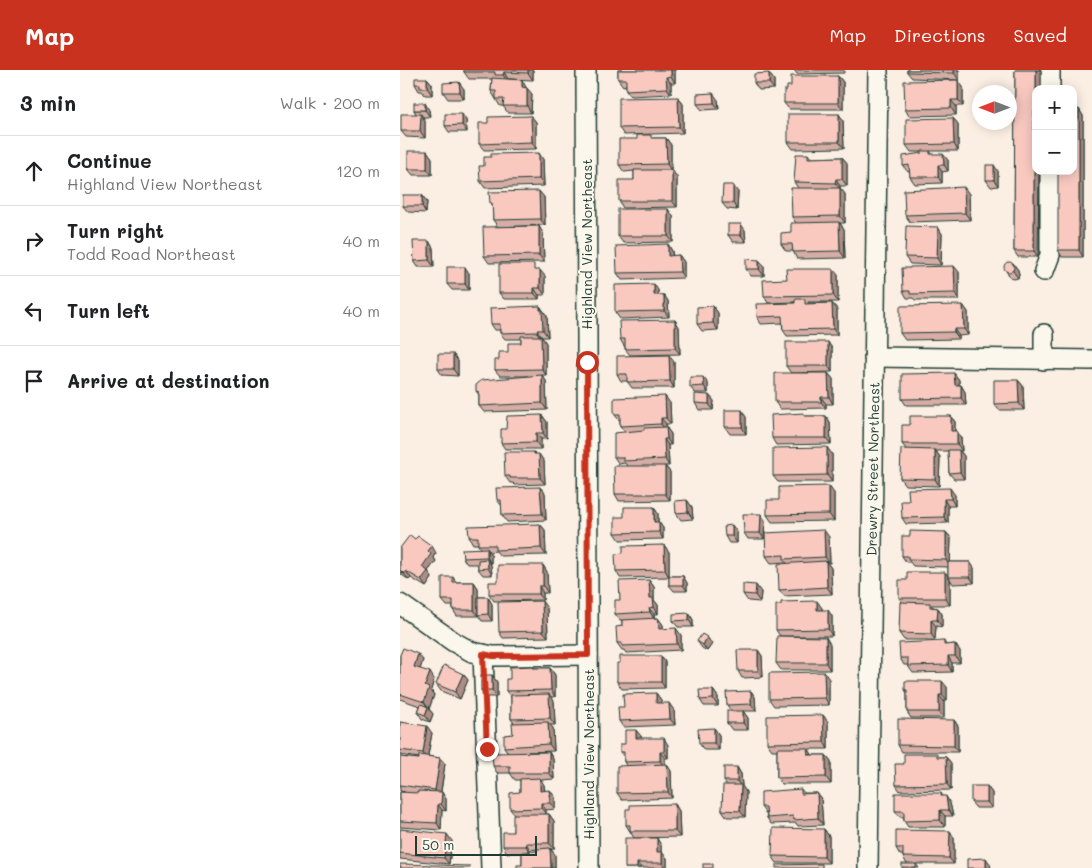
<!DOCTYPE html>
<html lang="en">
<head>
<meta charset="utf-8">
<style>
	:root { --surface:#fff; --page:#f2f2f2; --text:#202124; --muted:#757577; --line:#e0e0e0; --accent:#c8321e }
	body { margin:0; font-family:Mali,sans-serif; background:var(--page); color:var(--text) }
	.controls { position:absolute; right:15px; top:15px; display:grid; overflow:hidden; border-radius:10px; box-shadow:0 2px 12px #0003 }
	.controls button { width:45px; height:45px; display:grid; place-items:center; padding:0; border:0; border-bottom:1px solid var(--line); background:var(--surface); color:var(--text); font:25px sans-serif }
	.compass { position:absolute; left:572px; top:15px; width:45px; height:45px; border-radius:50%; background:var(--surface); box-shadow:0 2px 12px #0003; rotate:270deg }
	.scale { position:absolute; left:15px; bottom:12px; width:122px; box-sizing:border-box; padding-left:5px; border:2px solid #1f3d34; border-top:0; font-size:14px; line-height:18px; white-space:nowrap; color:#1f3d34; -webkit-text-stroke:4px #fbf7ec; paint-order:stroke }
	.stop { position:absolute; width:15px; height:15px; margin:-11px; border:4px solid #c8321e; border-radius:50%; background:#fff }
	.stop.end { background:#c8321e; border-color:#fff; box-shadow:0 1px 5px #0008 }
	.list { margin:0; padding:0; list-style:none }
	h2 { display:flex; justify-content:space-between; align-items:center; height:65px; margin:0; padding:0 20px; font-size:21px }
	h2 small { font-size:16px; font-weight:400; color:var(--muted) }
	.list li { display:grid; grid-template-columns:32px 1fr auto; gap:15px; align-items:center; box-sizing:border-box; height:70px; padding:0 20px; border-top:1px solid var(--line) }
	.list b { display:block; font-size:19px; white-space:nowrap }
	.list p { margin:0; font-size:16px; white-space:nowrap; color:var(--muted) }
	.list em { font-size:16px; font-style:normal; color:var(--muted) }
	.icon { flex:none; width:28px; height:28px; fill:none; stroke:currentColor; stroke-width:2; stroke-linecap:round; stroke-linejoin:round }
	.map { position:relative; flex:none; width:692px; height:798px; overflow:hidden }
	header { display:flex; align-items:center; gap:30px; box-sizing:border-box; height:70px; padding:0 25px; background:var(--accent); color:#fff }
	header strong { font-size:24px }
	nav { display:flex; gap:28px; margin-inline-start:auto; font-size:18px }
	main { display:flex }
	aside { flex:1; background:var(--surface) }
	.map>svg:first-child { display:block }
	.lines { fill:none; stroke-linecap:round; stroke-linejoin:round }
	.minor-casing { stroke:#1f3d34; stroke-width:22 }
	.minor { stroke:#fbf7ec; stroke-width:19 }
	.wall { fill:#d6ada5; stroke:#1f3d34; fill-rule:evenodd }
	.shaded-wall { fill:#ae8d86; stroke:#1f3d34 }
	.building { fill:#f9c9c0; stroke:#1f3d34 }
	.route { stroke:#c8321e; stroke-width:6 }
	.labels { text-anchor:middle; stroke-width:4; stroke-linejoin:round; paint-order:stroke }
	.street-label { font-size:14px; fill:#1f3d34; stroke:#fbf7ec }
</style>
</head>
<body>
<header>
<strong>Map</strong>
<nav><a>Map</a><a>Directions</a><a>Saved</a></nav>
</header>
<main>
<aside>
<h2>3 min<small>Walk · 200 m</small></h2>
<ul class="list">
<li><svg class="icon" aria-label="ahead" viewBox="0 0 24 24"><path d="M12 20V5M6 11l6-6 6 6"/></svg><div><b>Continue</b><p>Highland View Northeast</p></div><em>120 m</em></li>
<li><svg class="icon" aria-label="right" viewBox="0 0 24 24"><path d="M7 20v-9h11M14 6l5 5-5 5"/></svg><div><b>Turn right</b><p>Todd Road Northeast</p></div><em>40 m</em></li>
<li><svg class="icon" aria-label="left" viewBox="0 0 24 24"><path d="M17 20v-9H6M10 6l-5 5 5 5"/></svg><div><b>Turn left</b></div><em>40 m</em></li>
<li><svg class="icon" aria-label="arrive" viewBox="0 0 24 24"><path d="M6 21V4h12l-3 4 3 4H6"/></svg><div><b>Arrive at destination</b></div></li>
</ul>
</aside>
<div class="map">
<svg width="692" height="798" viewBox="0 0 692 798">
	<rect width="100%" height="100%" fill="#fbeee3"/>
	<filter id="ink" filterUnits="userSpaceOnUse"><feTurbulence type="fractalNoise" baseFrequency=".02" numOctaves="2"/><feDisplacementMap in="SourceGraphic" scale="10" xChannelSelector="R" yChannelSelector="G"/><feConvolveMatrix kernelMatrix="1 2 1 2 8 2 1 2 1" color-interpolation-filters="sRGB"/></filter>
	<g filter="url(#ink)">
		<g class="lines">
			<defs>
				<g id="minor">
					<polyline points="186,0 189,798"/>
					<polyline points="650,19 650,0"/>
					<polyline points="644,201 650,185 650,101"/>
					<polyline points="474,287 692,290"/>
					<polyline points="644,290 644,264"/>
					<polyline points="0,534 54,572 72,582 93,586 188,585"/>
					<polyline points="83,584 91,798"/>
					<polyline points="468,798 478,0"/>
				</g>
			</defs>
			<!-- minor casing -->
			<use href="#minor" class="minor-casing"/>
			<!-- minor -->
			<use href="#minor" class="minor"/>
		</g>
		<!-- wall -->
		<g class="wall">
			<polygon points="64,0 133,0 133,10 108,9 122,10 126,18 132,24 131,43 108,43 103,36 100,36 91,21 92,9 69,9 64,2"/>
			<polygon points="218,0 275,0 275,13 271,13 271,24 231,26 226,20 226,15 223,16 218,9"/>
			<polygon points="394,0 444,0 444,3 397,4"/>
			<polygon points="507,0 559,0 559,10 512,8 507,2"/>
			<polygon points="615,0 641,0 641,19 636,19 636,101 638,187 618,187 614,181"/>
			<polygon points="438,6 443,12 443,39 389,39 384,33 387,20 391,16"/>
			<polygon points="27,8 32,14 32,25 25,25 22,21 19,21 15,14"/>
			<polygon points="374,10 374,19 359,20 354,13"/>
			<polygon points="563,17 563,36 556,36 556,45 509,46 505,39"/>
			<polygon points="64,19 64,29 48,29 43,22"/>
			<polygon points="278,27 283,34 283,63 224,65 219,58"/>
			<polygon points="318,30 319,39 302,40 297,34"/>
			<polygon points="679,39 683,46 683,187 662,187 658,180"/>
			<polygon points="14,40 29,40 30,47 23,47 25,51 25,68 6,67 1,61 16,44"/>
			<polygon points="439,44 443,51 444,78 393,79 388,72"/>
			<polygon points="131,46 136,52 136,79 84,80 79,74 88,53"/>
			<polygon points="553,48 558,54 558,81 530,81 532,84 548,90 548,101 542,102 542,113 515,114 510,107 510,102 508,102 503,96 522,83 522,82 511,82 506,75"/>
			<polygon points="66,50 67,62 49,62 45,56"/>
			<polygon points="253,68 266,68 271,75 271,100 277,107 277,137 223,138 219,131 234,110 234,101 224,102 219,95"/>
			<polygon points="27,81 32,88 32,105 13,105 8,99"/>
			<polygon points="408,84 411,88 442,87 447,93 447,116 440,116 440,118 445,124 445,153 440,153 444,159 445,188 397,189 393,181 386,181 381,174 391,162 396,153 392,147 398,118 394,112"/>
			<polygon points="143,89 144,116 85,118 80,111"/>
			<polygon points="598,101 598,116 591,117 586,110"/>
			<polygon points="338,122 337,140 327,139 322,133"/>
			<polygon points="569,124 570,150 510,152 505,145"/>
			<polygon points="22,125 27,132 26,143 8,142 3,136"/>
			<polygon points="144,127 145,155 98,157 93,150 93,137 90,133"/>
			<polygon points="273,146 273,172 223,173 218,166"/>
			<polygon points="538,157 542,164 541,195 510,194 505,187"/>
			<polygon points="345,160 346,172 333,172 328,165"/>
			<polygon points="143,163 144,192 89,193 84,186"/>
			<polygon points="29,171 33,178 34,197 18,197 14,191"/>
			<polygon points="268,174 272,181 273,186 279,185 284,192 284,208 222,210 217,203"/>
			<polygon points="359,190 364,196 364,206 351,206 346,199"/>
			<polygon points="613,193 618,200 619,204 618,208 614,209 611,208 606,201"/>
			<polygon points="137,200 145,206 145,225 139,225 139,229 104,229 99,223"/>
			<polygon points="559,202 559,230 515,230 513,228 507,228 503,221"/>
			<polygon points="69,203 69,220 52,220 47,214"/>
			<polygon points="438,205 438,232 408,232 408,233 432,233 437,239 437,265 387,266 383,260 382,253 361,254 357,247 395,232 368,233 364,226 387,209"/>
			<polygon points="258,220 258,225 264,225 268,231 269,247 220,249 215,242"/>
			<polygon points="563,235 568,242 568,265 559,266 559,269 505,270 500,263"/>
			<polygon points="140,236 147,246 148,267 142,267 146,273 146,305 142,305 146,311 147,340 84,342 79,336 79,325 76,321 128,306 100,306 95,300 99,290 108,282 121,273 121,269 105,269 100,263 100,260 95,260 91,254"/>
			<polygon points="313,236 318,243 318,260 302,261 297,254"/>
			<polygon points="275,250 279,257 280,284 230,285 225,279 225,276 224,276 220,269"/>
			<polygon points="432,278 432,302 391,303 386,296"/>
			<polygon points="53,284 58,291 58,306 42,305 38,299"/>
			<polygon points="274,292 274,318 232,318 227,311 221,311 217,304"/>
			<polygon points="428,303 433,309 433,334 426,334 426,338 380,339 375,332"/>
			<polygon points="554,303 559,310 559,315 561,315 565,322 566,335 506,335 502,329"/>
			<polygon points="618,310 623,316 624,340 599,340 594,334"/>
			<polygon points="308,313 308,323 295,323 290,317"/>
			<polygon points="309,325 314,331 313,340 299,340 295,333"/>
			<polygon points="270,333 271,354 266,354 266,357 271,364 271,375 268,375 269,396 265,396 270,402 270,430 219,431 215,424 227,396 225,393 219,394 214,387 225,362 220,356 220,350 219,350 214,344"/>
			<polygon points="142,345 147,352 147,369 141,369 141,379 105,379 101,373 106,359"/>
			<polygon points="406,346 426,346 430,352 431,374 376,375 372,368"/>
			<polygon points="551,346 555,352 555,361 557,361 561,368 562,381 560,381 564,386 564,409 554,409 549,403 548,381 536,381 540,387 539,416 505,415 500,408 506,379 502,374 510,355"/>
			<polygon points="346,347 346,364 330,364 325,357"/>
			<polygon points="134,382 136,384 144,391 145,414 115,415 113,413 110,413 105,406"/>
			<polygon points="432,384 432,412 378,412 373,406"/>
			<polygon points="140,417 145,423 146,450 107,452 102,445 102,436 97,430"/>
			<polygon points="434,423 434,451 372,452 367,445 379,430"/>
			<polygon points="555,425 555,436 548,436 548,453 506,454 502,448 509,431"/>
			<polygon points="287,430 292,437 293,449 281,450 276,443"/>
			<polygon points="254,437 258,444 258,452 263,458 263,469 220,470 215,463 224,447"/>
			<polygon points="365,450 364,469 348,469 344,463"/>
			<polygon points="140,454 145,460 146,485 100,486 96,481 89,482 91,485 91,494 90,494 91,495 92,505 83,505 78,499 78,494 67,494 63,488 80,478 78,475 78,474 73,474 69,467"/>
			<polygon points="337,462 337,473 329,473 325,466"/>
			<polygon points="546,462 551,468 550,492 570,492 574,498 574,513 553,514 550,509 550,535 531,535 533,537 538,538 542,544 542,557 536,556 535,570 504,570 499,563 502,532 499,528 507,510 548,506 548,497 513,496 510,492 506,492 502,486 510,466"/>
			<polygon points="429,467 430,493 427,493 431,498 432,524 384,526 379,520 387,493 386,492 371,493 366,486"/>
			<polygon points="264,475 269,482 269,506 283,506 287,513 287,521 274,521 269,515 269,507 220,508 216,501 223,483"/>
			<polygon points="0,478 36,483 33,487 36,491 28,501 32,508 26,517 11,508 9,510 2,505 0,502"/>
			<polygon points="143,495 147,502 148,523 143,523 143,530 94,531 89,524"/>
			<polygon points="53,507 56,512 74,512 78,518 78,527 88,527 92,534 92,551 82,551 78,545 78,546 57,546 53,540 53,536 47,536 42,530"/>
			<polygon points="249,510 254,517 254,530 258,535 258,544 254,544 254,548 258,548 263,555 263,559 281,565 281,580 226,583 224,580 222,580 217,573 222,556 222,550 220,550 215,544 220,530"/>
			<polygon points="361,522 360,532 348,531 343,524"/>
			<polygon points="147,538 148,567 103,568 99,562"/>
			<polygon points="422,538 422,540 432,546 432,566 380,566 376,560"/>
			<polygon points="289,543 293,550 293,557 278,557 273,551"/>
			<polygon points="307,567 312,574 307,581 302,578 297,571"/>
			<polygon points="544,571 546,575 555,574 560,581 560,593 552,593 552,602 513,603 508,596 508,595 504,595 500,588"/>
			<polygon points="430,574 430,600 381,600 376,593"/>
			<polygon points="358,580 362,586 363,607 342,608 338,601"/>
			<polygon points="0,585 23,590 20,599 34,609 31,620 34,625 29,639 33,644 30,652 22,649 18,642 20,636 0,629"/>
			<polygon points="261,586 265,592 265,618 222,619 217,612 220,593"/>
			<path d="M133 596 135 598H150L155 605V627H151L154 631 155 655H150L153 658 154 681 128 682H149L153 689 154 709 140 710 144 715 145 721 155 727V739L146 740V744H149L154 751V779H151L155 785V798H117L122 795V783H107L103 776 113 762 114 744 110 739 120 722V710H115L110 703H97L93 696 108 683 104 677 113 664 114 653 111 649V627L106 621 110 609ZM137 779V781L130 782V780Z"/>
			<polygon points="63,604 68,610 60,629 41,621 36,614"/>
			<polygon points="92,605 97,612 97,627 86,627 81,620"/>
			<polygon points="429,609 429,635 374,636 369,629"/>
			<polygon points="547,617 547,631 544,631 544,648 511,648 507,642 507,623 505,620"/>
			<polygon points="313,620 318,627 318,636 304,636 300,630"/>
			<polygon points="351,621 355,627 356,641 343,641 348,648 348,660 332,660 327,653 331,641 327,635"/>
			<polygon points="256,623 261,630 261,633 274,640 275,655 223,657 219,651 224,637"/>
			<polygon points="423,645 428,652 428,679 409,679 412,685 426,685 431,691 431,714 382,714 377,708 377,680 372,680 367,673"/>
			<polygon points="554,650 558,656 558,682 502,682 498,675"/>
			<polygon points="0,652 32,663 28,686 40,688 45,694 41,722 46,729 46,741 42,740 41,760 0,757 0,722 5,722 0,721 0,687 19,689 19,688 0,685"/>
			<polygon points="314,658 319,665 319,680 304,680 299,673"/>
			<polygon points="241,666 241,668 268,675 268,688 265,688 265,694 271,701 272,728 222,730 217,723 226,695 224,692 224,687 220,682 225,674"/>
			<polygon points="539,687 546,687 551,693 551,720 500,721 496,715 504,694"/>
			<polygon points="337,697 341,704 342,716 346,722 345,747 327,747 322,740 327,715 324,711"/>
			<polygon points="587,716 592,723 592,738 576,738 571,732"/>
			<polygon points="401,719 404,723 417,723 421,729 423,755 398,756 396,753 371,754 367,748 366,744 361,737"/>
			<polygon points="541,723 543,726 550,733 553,746 545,746 545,757 508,757 504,751 504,747 500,747 495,741"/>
			<polygon points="275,734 279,741 280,767 234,768 226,755"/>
			<polygon points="0,759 52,771 49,794 0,789"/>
			<polygon points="424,759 429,766 429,793 377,793 372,786"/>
			<polygon points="550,761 554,768 554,794 516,794 519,798 502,798 507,794 503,787 503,785 500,785 496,778"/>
			<polygon points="261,775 261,782 267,788 267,798 225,798"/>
		</g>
		<!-- shaded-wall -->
		<g class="shaded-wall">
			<polygon points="128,0 133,0 133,10 128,3"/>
			<polygon points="271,0 275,0 275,13 271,6"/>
			<polygon points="554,0 559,0 559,10 554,3"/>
			<rect x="636" y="0" width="5" height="19"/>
			<polygon points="104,2 108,9 108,12 103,5"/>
			<polygon points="369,3 374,10 374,19 369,13"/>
			<polygon points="438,6 443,12 443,39 438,33"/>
			<polygon points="266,7 271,13 271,24 267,18"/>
			<polygon points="27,8 32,14 32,25 27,18"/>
			<polygon points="122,10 126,17 126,24 122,17"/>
			<polygon points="558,10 563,17 563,36 558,30"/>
			<polygon points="59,12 64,19 64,29 60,22"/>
			<polygon points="127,18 132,24 131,43 127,36"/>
			<polygon points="313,23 318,30 319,39 314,33"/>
			<polygon points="278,27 283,34 283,63 279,57"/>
			<polygon points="551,30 556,36 556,45 551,38"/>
			<polygon points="25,33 29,40 30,47 25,40"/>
			<polygon points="679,39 683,46 683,187 679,180"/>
			<polygon points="634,40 636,42 636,101 639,101 638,187 634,181"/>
			<polygon points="21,44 25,51 25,68 20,61"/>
			<polygon points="62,44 66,50 67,62 62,55"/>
			<polygon points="439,44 443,51 444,78 439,72"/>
			<polygon points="131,46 136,52 136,79 132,72"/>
			<polygon points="553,48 558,54 558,81 554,74"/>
			<polygon points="266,68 271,75 271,101 267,94"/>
			<polygon points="27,81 32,88 32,105 27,99"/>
			<polygon points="139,83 143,89 144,116 139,109"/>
			<polygon points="543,84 548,90 548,101 544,95"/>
			<polygon points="442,87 447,93 447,116 442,109"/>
			<polygon points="538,95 542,102 542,113 538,107"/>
			<polygon points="594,95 598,101 598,116 594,110"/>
			<polygon points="272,100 277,107 277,137 272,131"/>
			<polygon points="436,109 440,116 440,118 445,124 445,153 440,146 440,119 435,113"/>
			<polygon points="333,115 338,122 337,140 333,133"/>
			<polygon points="564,117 569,124 570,150 565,143"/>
			<polygon points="139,121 144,127 145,155 140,149"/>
			<polygon points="22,125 27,132 26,143 22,136"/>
			<polygon points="268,139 273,146 273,172 268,166"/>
			<polygon points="439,152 444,159 445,188 440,181"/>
			<polygon points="341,154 345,160 346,172 341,165"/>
			<polygon points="139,156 143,163 144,192 139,185"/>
			<polygon points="538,157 542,164 541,195 537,188"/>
			<polygon points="29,171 33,178 34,197 29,190"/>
			<polygon points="268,174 272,181 273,192 268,186"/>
			<polygon points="279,185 284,192 284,208 280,202"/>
			<polygon points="359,190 364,196 364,206 359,199"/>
			<polygon points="613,193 618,200 619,204 618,208 613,201"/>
			<polygon points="554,196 559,202 559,230 555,223"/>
			<polygon points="65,197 69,203 69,220 65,214"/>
			<polygon points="433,199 438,205 438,232 433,225"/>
			<polygon points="140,200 145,206 145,225 140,218"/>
			<polygon points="254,214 258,220 258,232 254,225"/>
			<polygon points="134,218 139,225 139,229 134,223"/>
			<polygon points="264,225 268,231 269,247 264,241"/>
			<polygon points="432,233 437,239 437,265 433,259"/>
			<polygon points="563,235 568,242 568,265 564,259"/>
			<polygon points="140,236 147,246 148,267 143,260"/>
			<polygon points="313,236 318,243 318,260 313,253"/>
			<polygon points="275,250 279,257 280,284 275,278"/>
			<polygon points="554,259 559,266 559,269 554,262"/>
			<polygon points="137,260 146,273 146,305 142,299 141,269 137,262"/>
			<polygon points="428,272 432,278 432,302 428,296"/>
			<polygon points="53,284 58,291 58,306 53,299"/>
			<polygon points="269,285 274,292 274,318 270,311"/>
			<polygon points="428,303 433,309 433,334 429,327"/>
			<polygon points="554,303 559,310 559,322 555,315"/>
			<polygon points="142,305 146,311 147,340 142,333"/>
			<polygon points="303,307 308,313 308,323 304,316"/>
			<polygon points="618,310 623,316 624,340 619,333"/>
			<polygon points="561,315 565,322 566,335 561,328"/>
			<polygon points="309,325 314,331 313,340 309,334"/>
			<polygon points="265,326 270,333 271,354 266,348"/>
			<polygon points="421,327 426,334 426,338 421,332"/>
			<polygon points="342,340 346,347 346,364 342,357"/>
			<polygon points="142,345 147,352 147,369 143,363"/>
			<polygon points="426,346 430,352 431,374 426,368"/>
			<polygon points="551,346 555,352 555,368 551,361"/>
			<polygon points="261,348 266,354 266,361 261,354"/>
			<polygon points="266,357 271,364 271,375 267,369"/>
			<polygon points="557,361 561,368 562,381 557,374"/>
			<polygon points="136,363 141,369 141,379 136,372"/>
			<polygon points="264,369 268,375 269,396 265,389"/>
			<polygon points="427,377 432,384 432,412 427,405"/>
			<polygon points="535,380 540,387 539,416 535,409"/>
			<polygon points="559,380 564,386 564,409 560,402"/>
			<polygon points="139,384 144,391 145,414 140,408"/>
			<polygon points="265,396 270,402 270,430 265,424"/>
			<polygon points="429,416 434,423 434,451 429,444"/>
			<polygon points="140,417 145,423 146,450 142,444"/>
			<polygon points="550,418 555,425 555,436 551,429"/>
			<polygon points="544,429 548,436 548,453 544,447"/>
			<polygon points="287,430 292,437 293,449 288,442"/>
			<polygon points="254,437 258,444 258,458 254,452"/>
			<polygon points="361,444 365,450 364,469 360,463"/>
			<polygon points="259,452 263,458 263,469 259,462"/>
			<polygon points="140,454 145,460 146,485 141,478"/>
			<polygon points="332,455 337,462 337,473 332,466"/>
			<polygon points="424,460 429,467 430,493 425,487"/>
			<polygon points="546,462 551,468 550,497 546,490"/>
			<polygon points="264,475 269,482 269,507 265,500"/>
			<polygon points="32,476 36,483 33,487 36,491 28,501 32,508 26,517 21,510 22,497 28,481"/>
			<polygon points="87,478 91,485 91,494 87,487"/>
			<polygon points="87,489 91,495 92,505 88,498"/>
			<polygon points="426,491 431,498 432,524 427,517"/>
			<polygon points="570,492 574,498 574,513 570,507"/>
			<polygon points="143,495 147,502 148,523 143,516"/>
			<polygon points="6,501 11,508 9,510 4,504"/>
			<polygon points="545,502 550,509 550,535 545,528"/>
			<polygon points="283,506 287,513 287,521 283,515"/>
			<polygon points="249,510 254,517 254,530 258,535 258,544 254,537 250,528"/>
			<polygon points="74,512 78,518 78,546 74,540"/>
			<polygon points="356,515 361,522 360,532 355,525"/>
			<polygon points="139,516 143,523 143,530 139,524"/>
			<polygon points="88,527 92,534 92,551 88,544"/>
			<polygon points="142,531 147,538 148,567 143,561"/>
			<polygon points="417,531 422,538 422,546 417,540"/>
			<polygon points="249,538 254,544 254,549 250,542"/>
			<polygon points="538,538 542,544 542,557 537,550"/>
			<polygon points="428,540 432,546 432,566 428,559"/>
			<polygon points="289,543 293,550 293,557 289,550"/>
			<polygon points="258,548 263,555 264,566 259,559"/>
			<polygon points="531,550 536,556 535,570 531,564"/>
			<polygon points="276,558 281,565 281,580 277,574"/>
			<polygon points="307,567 312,574 307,581 303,575"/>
			<polygon points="426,567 430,574 430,600 426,593"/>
			<polygon points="555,574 560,581 560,593 555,586"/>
			<polygon points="358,580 362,586 363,607 358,601"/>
			<polygon points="18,584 23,590 19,603 14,597"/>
			<polygon points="261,586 265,592 265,618 261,612"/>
			<polygon points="548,586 552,593 552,602 548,595"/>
			<polygon points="150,598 155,605 155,627 151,620"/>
			<polygon points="30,602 34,609 31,620 34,625 29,639 33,644 30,652 25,645 28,638 24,632 25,616"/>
			<polygon points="424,602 429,609 429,635 425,628"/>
			<polygon points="63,604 68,610 60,629 55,622"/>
			<polygon points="92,605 97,612 97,627 92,620"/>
			<polygon points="542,611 547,617 547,631 542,625"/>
			<polygon points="313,620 318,627 318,636 313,629"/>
			<polygon points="351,621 355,627 356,641 351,634"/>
			<polygon points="256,623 261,630 261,640 256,633"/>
			<polygon points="149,624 154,631 155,655 150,648"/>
			<polygon points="539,625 544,631 544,648 539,642"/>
			<polygon points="269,633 274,640 275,655 270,649"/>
			<polygon points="343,641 348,648 348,660 343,653"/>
			<polygon points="423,645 428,652 428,679 424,672"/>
			<polygon points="554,650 558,656 558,682 554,676"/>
			<polygon points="148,652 153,658 154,681 149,674"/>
			<polygon points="27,656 32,663 27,690 23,683"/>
			<polygon points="314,658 319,665 319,680 314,673"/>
			<polygon points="236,660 241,666 241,675 236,668"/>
			<polygon points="264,668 268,675 268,688 264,682"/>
			<polygon points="407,678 412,684 408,685"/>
			<polygon points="149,682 153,689 154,709 149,703"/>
			<polygon points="260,682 265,688 265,698 260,691"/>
			<polygon points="426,685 431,691 431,714 426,707"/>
			<polygon points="546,687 551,693 551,720 547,714"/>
			<polygon points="40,688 45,694 40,727 35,720"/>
			<polygon points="267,694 271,701 272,728 268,722"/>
			<polygon points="337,697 341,704 342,716 346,722 345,747 340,741 341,717 337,711"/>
			<polygon points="140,708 144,715 145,727 140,721"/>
			<polygon points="587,716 592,723 592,738 587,732"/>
			<polygon points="150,720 155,727 155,739 150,733"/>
			<polygon points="42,722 46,729 46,741 41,734"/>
			<polygon points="417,723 421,729 423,755 418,748"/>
			<polygon points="546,726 550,733 553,746 548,740"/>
			<polygon points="141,733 146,740 146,744 141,738"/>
			<polygon points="38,734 42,740 41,760 37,753"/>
			<polygon points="275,734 279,741 280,767 275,761"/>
			<polygon points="540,740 545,746 545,757 540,750"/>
			<polygon points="149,744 154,751 154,779 149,773"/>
			<polygon points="424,759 429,766 429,793 424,787"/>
			<polygon points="550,761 554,768 554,794 549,788"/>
			<polygon points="47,764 52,771 49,794 44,788"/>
			<polygon points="257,768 261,775 261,788 257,782"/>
			<polygon points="126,773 130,780 130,783 126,776"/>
			<polygon points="150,778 155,785 155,798 151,798"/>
			<polygon points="262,782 267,788 267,798 266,798 262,793"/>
			<polygon points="586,788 590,794 591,798 586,798"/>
			<polygon points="237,793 241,798 237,798"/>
		</g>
		<!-- building -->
		<g class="building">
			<polygon points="64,0 128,0 128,3 104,2 103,5 95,5 95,2 64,2"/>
			<polygon points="218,0 271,0 271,6 266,7 267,18 226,20 226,9 218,9"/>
			<polygon points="507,0 554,0 554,3 507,2"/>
			<polygon points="615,0 636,0 636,40 634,40 634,181 614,181"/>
			<polygon points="369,3 369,13 354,13 354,4"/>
			<polygon points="391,6 438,6 438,33 384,33 384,20 387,20 387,16 391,16"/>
			<polygon points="15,8 27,8 27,18 20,18 20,14 15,14"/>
			<polygon points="92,8 122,10 122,17 127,18 127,36 103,36 104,29 96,29 96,21 91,21"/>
			<polygon points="558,10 558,30 551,30 551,38 505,39 504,11"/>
			<polygon points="59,12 60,22 43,22 43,13"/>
			<polygon points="313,23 314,33 297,34 297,24"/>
			<polygon points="278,27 279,57 219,58 219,28"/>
			<rect x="14" y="33" width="11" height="7"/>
			<polygon points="673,39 679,39 679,180 658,180 658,101 673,101"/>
			<polygon points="1,44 21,44 20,61 1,61"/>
			<polygon points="45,44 62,44 62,55 45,56"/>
			<rect x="388" y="44" width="51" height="28"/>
			<polygon points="131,46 132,72 79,74 79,53 88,53 88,47"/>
			<polygon points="553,48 554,74 506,75 506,49"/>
			<polygon points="237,65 251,65 251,68 266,68 267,94 219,95 219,69 237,69"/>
			<rect x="8" y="81" width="19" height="18"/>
			<polygon points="522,81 530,81 530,84 543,84 544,95 538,95 538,107 510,107 509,95 503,96 503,86 522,83"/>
			<polygon points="139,83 139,109 80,111 79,96 84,96 84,87 91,87 91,84"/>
			<polygon points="396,84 408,84 408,88 442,87 442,109 436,109 435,113 394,112"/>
			<rect x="586" y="95" width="8" height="15"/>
			<polygon points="234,100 272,100 272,131 219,131 219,110 234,110"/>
			<polygon points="323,115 333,115 333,133 322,133"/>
			<polygon points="564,117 565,143 505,145 504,120"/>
			<polygon points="391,118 440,118 440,146 392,147"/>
			<polygon points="139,121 140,149 93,150 92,133 90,133 89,122"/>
			<rect x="3" y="125" width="19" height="11"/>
			<rect x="218" y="139" width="50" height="27"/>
			<polygon points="439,152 440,181 393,182 392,174 381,174 381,163 391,162 391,153"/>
			<rect x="328" y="154" width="13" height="11"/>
			<polygon points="139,156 139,185 84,186 83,157"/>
			<polygon points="506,156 538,157 537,188 505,187"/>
			<polygon points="13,171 29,171 29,190 14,191"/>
			<polygon points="268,174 268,186 279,185 280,202 217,203 216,176"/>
			<polygon points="346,189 359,190 359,199 346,199"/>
			<circle cx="609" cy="197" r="5"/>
			<polygon points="99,194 134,194 134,200 140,200 140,218 134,218 134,223 99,223"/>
			<polygon points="554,196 555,223 510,224 510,221 503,221 502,198 510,198 510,197"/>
			<rect x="47" y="197" width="18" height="17"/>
			<polygon points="386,199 433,199 433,225 364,226 363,210 387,209"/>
			<polygon points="254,214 254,225 264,225 264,241 215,242 215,215"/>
			<polygon points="395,229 405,229 405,234 432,233 433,259 383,260 382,246 357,247 356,234 395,233"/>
			<polygon points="563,235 564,259 554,259 554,262 500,263 500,236"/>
			<polygon points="140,236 140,240 142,240 143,260 137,260 137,262 100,263 100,254 91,254 90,238"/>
			<polygon points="313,236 313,253 297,254 297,237"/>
			<polygon points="275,250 275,278 225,279 225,269 220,269 219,251"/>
			<polygon points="121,266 141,266 142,299 95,300 95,290 99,290 99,282 108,282 108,273 121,273"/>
			<rect x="386" y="272" width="42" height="24"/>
			<rect x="38" y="284" width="15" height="15"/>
			<polygon points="269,285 270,311 227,312 227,304 217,304 217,286"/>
			<polygon points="375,303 428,303 429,327 421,327 421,332 375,332"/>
			<polygon points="554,303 555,315 561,315 561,328 502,329 502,304"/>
			<polygon points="142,305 142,333 79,336 79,322 76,321 76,315 82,310"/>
			<polygon points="290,307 303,307 304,316 290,317"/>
			<polygon points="594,310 618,310 619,333 594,334"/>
			<polygon points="295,324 309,325 309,334 295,333"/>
			<polygon points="265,326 266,348 261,348 261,354 220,356 220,344 214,344 214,328"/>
			<rect x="325" y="340" width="17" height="17"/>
			<polygon points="404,343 404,346 426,346 426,368 372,368 371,345"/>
			<polygon points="142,345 143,363 136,363 136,372 101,373 101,359 106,359 107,346"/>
			<polygon points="510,346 551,346 551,361 557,361 557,374 502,374 502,355 510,355"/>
			<polygon points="266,357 267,369 264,369 265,389 223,391 223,387 214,387 214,363 244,360 244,358"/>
			<polygon points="427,377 427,405 373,406 373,378"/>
			<polygon points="501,379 535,380 535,409 500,408"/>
			<polygon points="548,380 559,380 560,402 549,403"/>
			<polygon points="104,382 134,382 134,384 139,384 140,408 110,408 110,406 105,406"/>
			<polygon points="214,396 265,396 265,424 215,424"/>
			<polygon points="429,416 429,444 367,445 367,430 379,430 379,417"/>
			<polygon points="140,417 142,444 102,445 101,430 97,430 96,418"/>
			<polygon points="550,418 551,429 544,429 544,447 502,448 501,431 509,431 508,419"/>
			<polygon points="287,430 288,442 276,443 275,431"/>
			<polygon points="224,437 254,437 254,452 259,452 259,462 215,463 215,447 224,447"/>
			<polygon points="343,444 361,444 360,463 344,463"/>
			<polygon points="140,454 141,478 95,480 95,475 78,475 78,467 69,467 68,456"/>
			<polygon points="332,455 332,466 325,466 324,456"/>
			<polygon points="424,460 425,487 384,489 384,485 366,486 365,463"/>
			<polygon points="510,461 546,462 546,490 508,489 508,486 502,486 502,466 510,466"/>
			<polygon points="10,465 15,469 18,466 32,476 28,481 31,484 22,497 28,501 21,510 6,501 4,504 0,500 0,478"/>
			<polygon points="264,475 265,500 216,501 215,484 223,483 223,476"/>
			<polygon points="87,478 87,487 63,488 62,479"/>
			<polygon points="87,489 88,498 78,499 78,490"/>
			<polygon points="426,491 427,517 379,520 378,494"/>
			<rect x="548" y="492" width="22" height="15"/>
			<polygon points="98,495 143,495 143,516 139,516 139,524 89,524 89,512 98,512"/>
			<polygon points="507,502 545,502 545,528 499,528 499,510 507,510"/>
			<rect x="269" y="506" width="14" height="9"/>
			<polygon points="42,507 53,507 53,512 74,512 74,540 53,540 53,530 42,530"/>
			<polygon points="249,510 250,528 253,528 254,537 249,538 250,542 215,544 215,530 220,530 219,511"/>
			<polygon points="343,514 356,515 355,525 343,524"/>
			<polygon points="78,527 88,527 88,544 78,545"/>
			<polygon points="142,531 143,561 99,562 98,532"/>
			<polygon points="417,531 417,540 428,540 428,559 376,560 376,535 381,535 381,532"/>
			<polygon points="500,532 530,533 530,537 538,538 537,550 531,550 531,564 499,563"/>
			<polygon points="289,543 289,550 273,551 273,544"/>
			<polygon points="258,548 259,559 276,558 277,574 222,576 222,573 217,573 216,557 222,556 222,550"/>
			<polygon points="302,564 307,567 303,575 297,571"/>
			<polygon points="377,566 426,567 426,593 376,593"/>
			<polygon points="544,571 544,575 555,574 555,586 548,586 548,595 508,596 508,588 500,588 499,573"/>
			<polygon points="3,578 18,584 14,597 30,602 25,616 29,618 24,632 0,624 0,585"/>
			<polygon points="337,580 358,580 358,601 338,601"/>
			<polygon points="220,586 261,586 261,612 217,612 217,593 220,593"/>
			<polygon points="44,595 63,604 55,622 36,614"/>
			<polygon points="133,596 133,598 150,598 151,620 106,621 106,609 110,609 110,597"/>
			<polygon points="424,602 425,628 369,629 369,603"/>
			<rect x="81" y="605" width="11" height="15"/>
			<polygon points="505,611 542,611 542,625 539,625 539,642 507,642 507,620 505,620"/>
			<polygon points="299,620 313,620 313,629 300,630"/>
			<polygon points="351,621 351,634 327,635 326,622"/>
			<polygon points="256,623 256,633 269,633 270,649 219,651 218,637 224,637 223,624"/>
			<polygon points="149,624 150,648 111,649 111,625"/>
			<polygon points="21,634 28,637 25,645 18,642"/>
			<rect x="327" y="641" width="16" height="12"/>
			<polygon points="423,645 424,672 367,673 367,646"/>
			<polygon points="498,649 554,650 554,676 498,675"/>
			<polygon points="0,652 27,656 23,683 0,680"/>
			<polygon points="148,652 149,674 104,677 104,665 113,664 112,653"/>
			<polygon points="314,658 314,673 299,673 298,659"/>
			<polygon points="225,660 236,660 236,668 264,668 264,682 260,682 260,691 224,692 224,682 220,682 220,674 225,674"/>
			<polygon points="377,678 407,678 408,685 426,685 426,707 377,708"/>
			<polygon points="149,682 149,703 110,703 110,696 93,696 92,683"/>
			<polygon points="504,684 537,684 537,687 546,687 547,714 496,715 495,694 504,694"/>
			<polygon points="19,685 40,688 35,720 0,715 0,687 19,689"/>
			<polygon points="267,694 268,722 217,723 217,696"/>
			<rect x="324" y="697" width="13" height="14"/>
			<polygon points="140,708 140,721 150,720 150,733 141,733 141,738 110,739 110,723 120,722 120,709"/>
			<polygon points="323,715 341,715 340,741 322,740"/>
			<rect x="571" y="716" width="16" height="16"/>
			<polygon points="401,719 401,724 417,723 418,748 394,750 393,746 367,748 366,737 361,737 361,722"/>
			<polygon points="18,721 42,722 41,734 38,734 37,753 0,751 0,722 18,723"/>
			<polygon points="495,723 541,723 541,726 546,726 548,740 540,740 540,750 504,751 504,741 495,741"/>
			<polygon points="275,734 275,761 230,761 230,755 226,755 226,739 230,739 230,735"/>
			<polygon points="113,744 149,744 149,773 126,773 126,776 103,776 103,762 113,762"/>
			<polygon points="373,758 424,759 424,787 372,786"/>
			<polygon points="0,759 47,764 44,788 0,783"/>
			<polygon points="496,760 550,761 549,788 503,787 503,778 496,778"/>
			<polygon points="225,768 257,768 257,782 262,782 262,793 237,793 237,798 225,798"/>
			<polygon points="150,778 151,798 117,798 117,795 122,795 122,782 137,781 137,779"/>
			<polygon points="586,788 586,798 567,798 567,789"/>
			<polygon points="0,794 70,796 70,798 0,798"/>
			<rect x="303" y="794" width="10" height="4"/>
			<polygon points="422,794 422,798 376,798 376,795"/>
			<rect x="502" y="794" width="14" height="4"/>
		</g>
	</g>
	<g class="lines" filter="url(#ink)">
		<!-- route -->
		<polyline class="route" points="87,679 83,584 93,586 188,585 187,292"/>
	</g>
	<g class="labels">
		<!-- street labels -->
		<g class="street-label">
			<text transform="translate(187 174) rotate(-90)" y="5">Highland View Northeast</text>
			<text transform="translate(473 399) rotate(-89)" y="5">Drewry Street Northeast</text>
			<text transform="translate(189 684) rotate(-90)" y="5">Highland View Northeast</text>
		</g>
	</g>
</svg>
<div class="controls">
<button>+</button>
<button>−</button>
</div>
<svg class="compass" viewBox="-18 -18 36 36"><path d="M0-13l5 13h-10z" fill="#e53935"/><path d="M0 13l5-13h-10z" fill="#757577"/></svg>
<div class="scale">50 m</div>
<div class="stop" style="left:187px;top:292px"></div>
<div class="stop end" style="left:87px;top:679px"></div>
</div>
</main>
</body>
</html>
